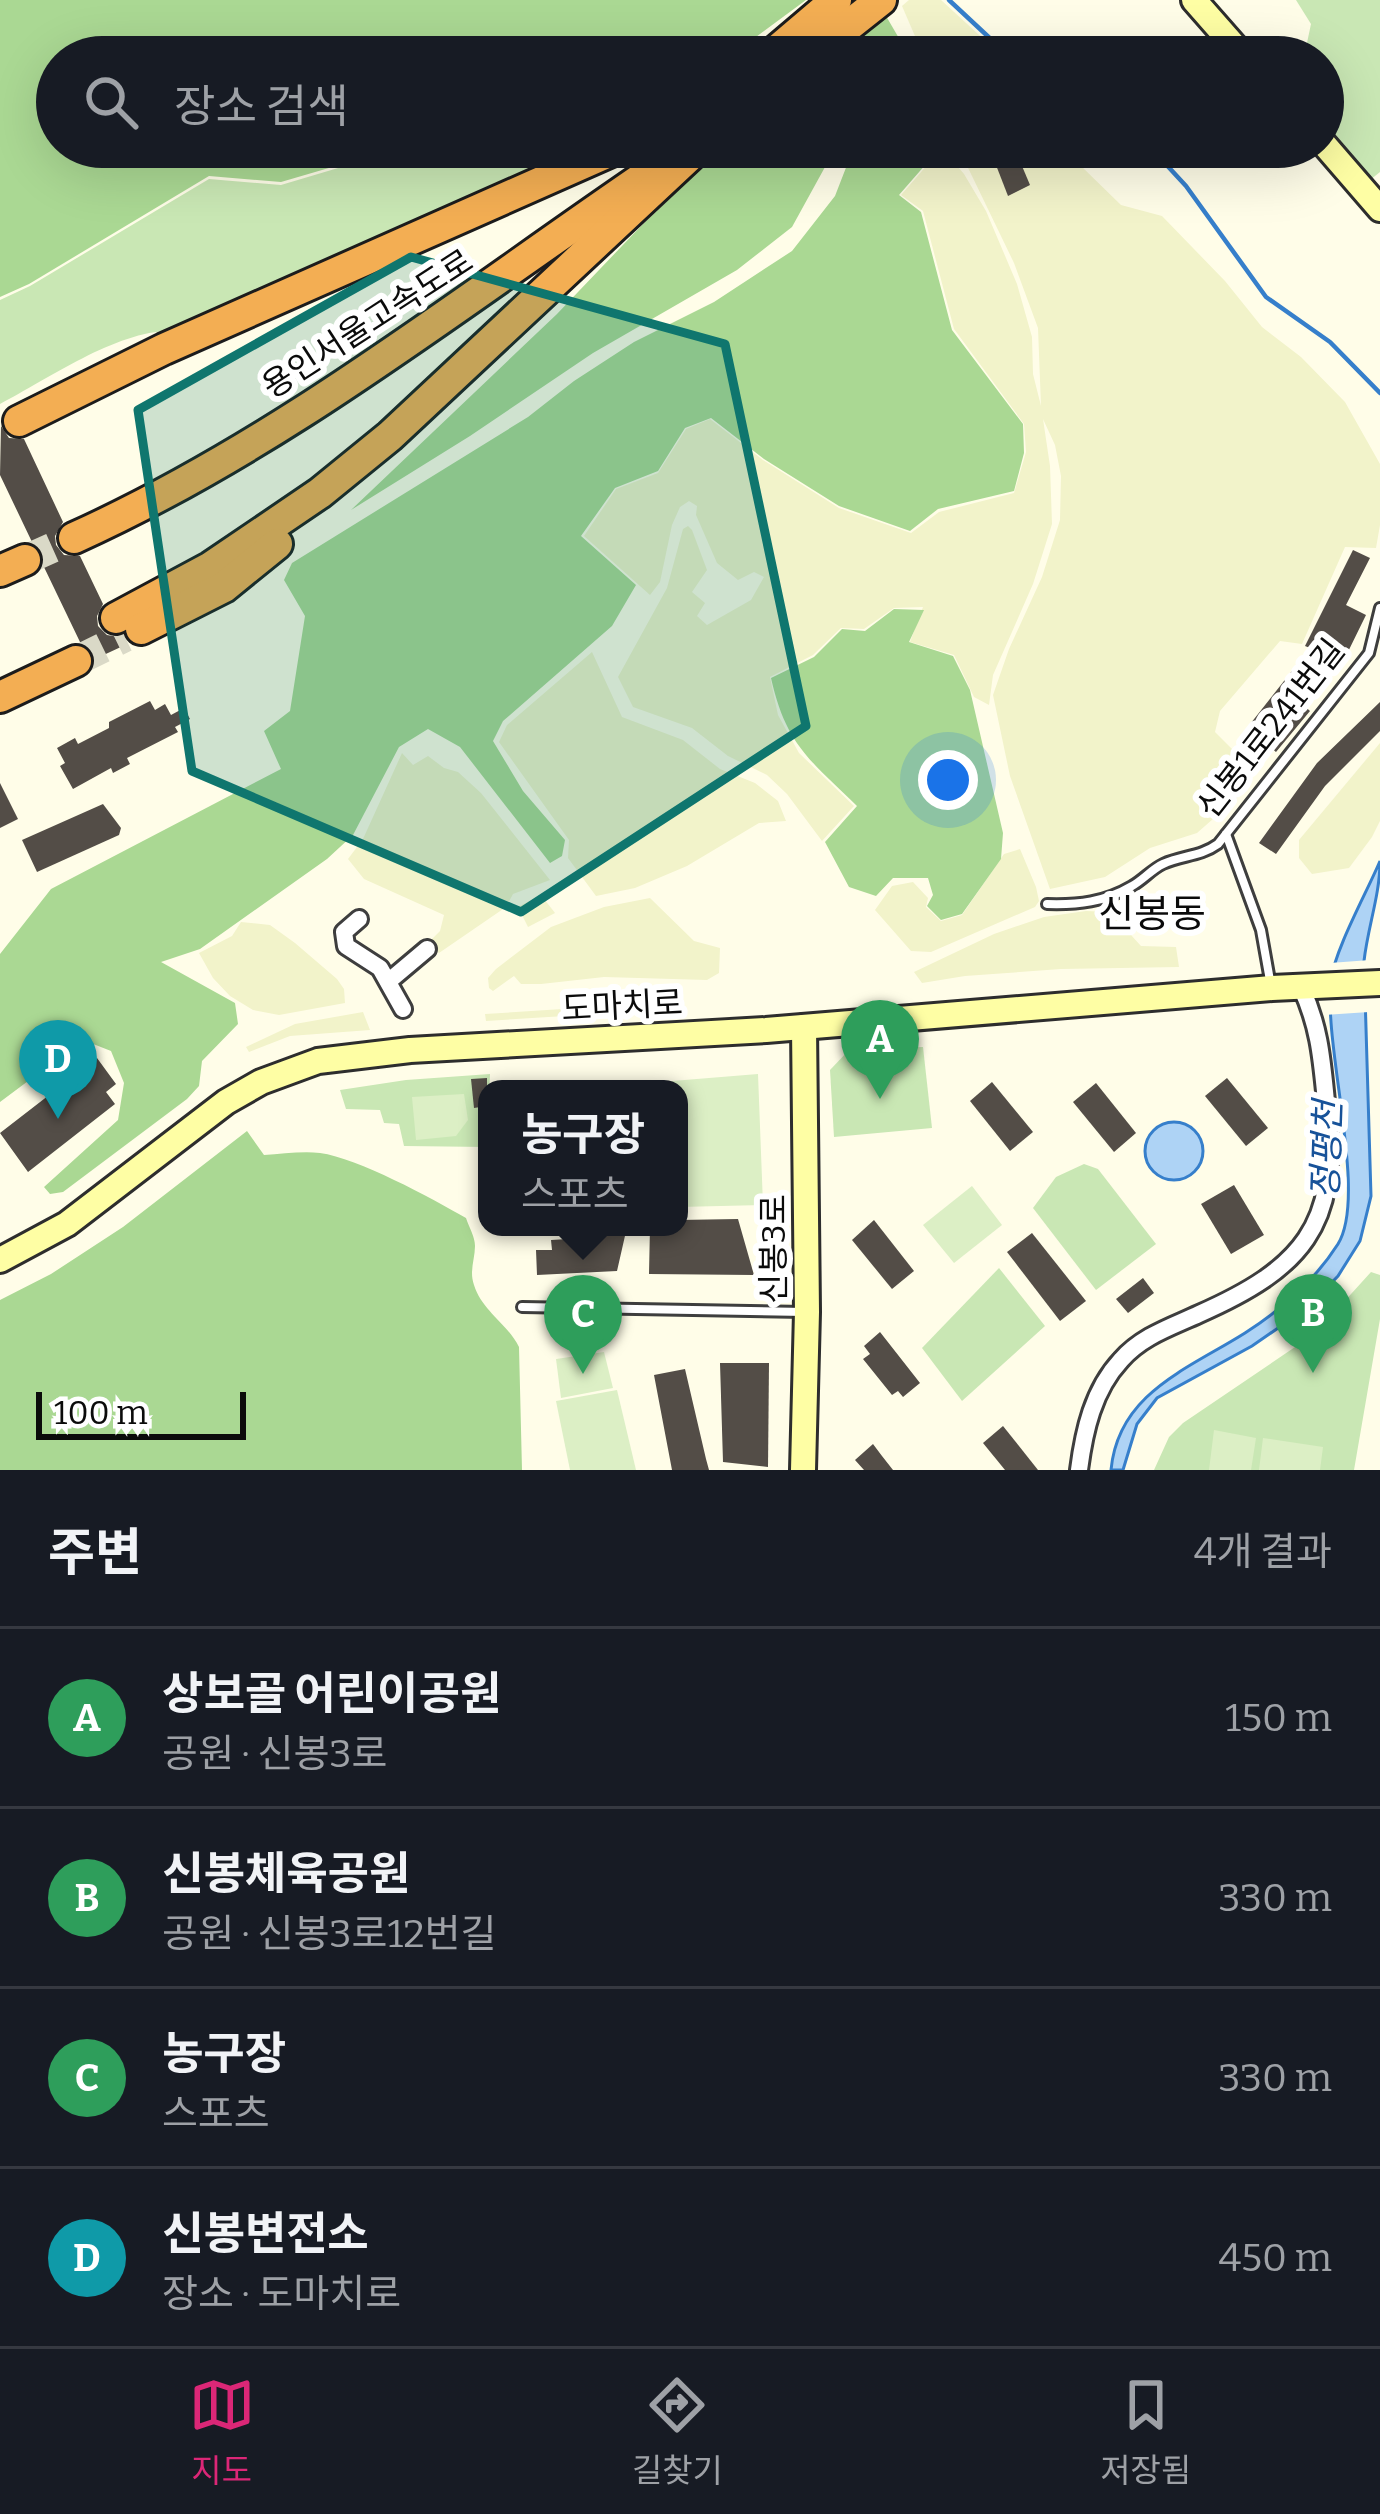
<!DOCTYPE html>
<html lang="ko">
<head>
<meta charset="utf-8">
<style>
	:root { --surface:#171b24; --page:#20242c; --text:#f1f3f6; --muted:#9ea1a6; --line:#363941; --accent:#db2777 }
	body { margin:0; font-family:Bitter,"Noto Sans KR",serif; background:var(--page); color:var(--text) }
	.scale { position:absolute; left:36px; bottom:30px; width:210px; box-sizing:border-box; padding-left:12px; border:6px solid #0b0b0b; border-top:0; font-size:33px; line-height:42px; white-space:nowrap; color:#0b0b0b; -webkit-text-stroke:9px #fff; paint-order:stroke }
	.you { position:absolute; left:948px; top:780px; width:42px; height:42px; margin:-30px; border:9px solid #fff; border-radius:50%; background:#1a73e8; box-shadow:0 0 0 18px #1a73e833 }
	.badge { display:grid; place-items:center; width:78px; height:78px; border-radius:50%; background:var(--accent); color:#fff; font-size:39px; font-weight:700 }
	.pin { position:absolute; translate:-50% -99px; filter:drop-shadow(0 3px 6px #0008) }
	.pin::after { content:''; position:absolute; top:63px; width:42px; height:36px; background:inherit; clip-path:polygon(0 0,100% 0,50% 100%) }
	.popup { position:absolute; left:478px; top:1080px; width:210px; height:156px; box-sizing:border-box; display:grid; place-content:center; border-radius:24px; background:var(--surface); filter:drop-shadow(0 3px 9px #0005); font-size:39px; white-space:nowrap; color:var(--muted) }
	.popup b { font-size:45px; color:var(--text) }
	.popup::after { content:''; position:absolute; left:50%; top:100%; margin-left:-24px; border:24px solid transparent; border-top-color:var(--surface) }
	.list { margin:0; padding:0; list-style:none }
	h2 { display:flex; justify-content:space-between; align-items:center; height:156px; margin:0; padding:0 48px; font-size:51px }
	h2 small { font-size:39px; font-weight:400; color:var(--muted) }
	.list li { display:grid; grid-template-columns:78px 1fr auto; gap:36px; align-items:center; box-sizing:border-box; height:180px; padding:0 48px; border-top:3px solid var(--line) }
	.list b { display:block; font-size:45px; white-space:nowrap }
	.list p { margin:0; font-size:39px; white-space:nowrap; color:var(--muted) }
	.list em { font-size:39px; font-style:normal; color:var(--muted) }
	.icon { flex:none; width:66px; height:66px; fill:none; stroke:currentColor; stroke-width:2; stroke-linecap:round; stroke-linejoin:round }
	.map { position:relative; flex:none; width:1380px; height:1470px; overflow:hidden }
	.search { position:absolute; background:var(--surface); box-shadow:0 12px 48px #0002; left:36px; right:36px; top:36px; height:132px; display:flex; align-items:center; gap:30px; box-sizing:border-box; padding:0 42px; border-radius:66px; color:var(--muted); font-size:45px }
	.sheet { height:876px; background:var(--surface) }
	nav { display:flex; justify-content:space-around; align-items:center; box-sizing:border-box; height:168px; border-top:3px solid var(--line); background:var(--surface); font-size:33px; color:var(--muted) }
	nav a { display:grid; justify-items:center; gap:6px }
	nav .on { color:var(--accent) }
	.map>svg:first-child { display:block }
	.farmland { fill:#f2f3ca }
	.green { fill:#c9e7b4 }
	.forest { fill:#aad893 }
	.pitch { fill:#dcefc5 }
	.water { fill:#aed3f5; stroke:#367fcb; stroke-width:3 }
	.pier { fill:#fffde8 }
	.lines { fill:none; stroke-linecap:round; stroke-linejoin:round }
	.stream { stroke:#367fcb; stroke-width:4.5 }
	.building { fill:#534d47 }
	.highway-tunnel { stroke:#dad9c7; stroke-width:30; stroke-dasharray:30 15; stroke-linecap:butt }
	.lane-casing { stroke:#3e3e3e; stroke-width:14 }
	.street-casing { stroke:#3e3e3e; stroke-width:22 }
	.secondary-casing { stroke:#2d2d2d; stroke-width:30 }
	.highway-casing { stroke:#1c1c1c; stroke-width:36 }
	.lane { stroke:#fff; stroke-width:8 }
	.street { stroke:#fff; stroke-width:16 }
	.secondary { stroke:#fefea4; stroke-width:24 }
	.highway { stroke:#f3ae53; stroke-width:30 }
	.marked { fill:#0f766e; fill-opacity:0.2; stroke:#0f766e; stroke-width:9; stroke-linejoin:round }
	.labels { text-anchor:middle; stroke-width:12; stroke-linejoin:round; paint-order:stroke }
	.street-label { font-size:33px; fill:#0b0b0b; stroke:#fff }
	.water-label { font-size:36px; font-style:italic; fill:#175299; stroke:#fff }
	.quarter-label { font-size:39px; fill:#0b0b0b; stroke:#fff }
</style>
</head>
<body>
<div class="map">
<svg width="1380" height="1470" viewBox="0 0 1380 1470">
	<rect width="100%" height="100%" fill="#fffde8"/>
	<!-- farmland -->
	<g class="farmland">
		<polygon points="909,0 941,0 1003,57 924,57 902,6"/>
		<polygon points="958,147 1068,147 1081,166 1121,205 1162,216 1225,281 1262,327 1301,357 1345,402 1380,464 1380,525 1376,548 1345,547 1302,644 1280,641 1220,711 1215,732 1241,758 1246,790 1197,833 1150,848 1105,877 1050,889 1010,776 993,695 1009,649 1042,577 1060,520 1061,476 1055,445 1043,419 1050,466 1052,524 1033,584 993,675 989,705 974,697 954,655 910,642 923,607 894,608 864,629 841,628 813,655 770,677 778,715 799,753 854,806 822,841 787,794 767,775 728,756 692,728 633,707 618,677 667,588 683,529 688,526 692,530 707,570 692,592 705,603 697,616 707,625 751,600 764,577 754,572 738,580 717,563 696,515 697,506 689,501 680,507 672,525 660,582 650,595 584,536 616,489 658,473 686,429 710,419 763,460 839,508 911,533 939,512 1014,493 1026,452 1024,424 954,329 923,211 901,195 942,148 964,174 986,211 1017,284 1032,337 1033,374 1041,406 1038,328 1014,263"/>
		<polygon points="592,652 622,717 683,740 720,769 755,783 778,801 786,821 759,823 687,866 635,888 596,896 568,858 569,840 499,742 507,725"/>
		<polygon points="1380,743 1380,821 1372,837 1349,868 1312,874 1299,858 1299,840"/>
		<polygon points="402,753 413,765 428,756 444,768 458,772 481,793 550,880 513,894 506,907 439,953 428,943 440,931 444,915 364,879 348,859 363,839"/>
		<polygon points="1020,849 1036,887 1039,901 1035,907 931,952 911,951 875,910 892,886 913,882 928,898 926,907 941,921 962,915 1004,854"/>
		<polygon points="541,895 555,913 528,927 518,907"/>
		<polygon points="650,898 694,941 720,948 719,973 707,980 604,977 541,984 521,984 514,976 493,991 489,988 488,978 496,969 551,927 604,907"/>
		<polygon points="1086,911 1110,912 1141,946 1176,947 1179,967 1061,969 965,976 922,983 914,972 994,934 1044,917"/>
		<polygon points="241,922 270,925 295,943 337,979 344,989 345,1003 279,1015 253,1010 230,996 213,978 199,953 232,936"/>
		<polygon points="656,1003 659,1010 486,1021 485,1014"/>
		<polygon points="363,1012 370,1030 290,1036 249,1052 246,1047 295,1024"/>
	</g>
	<!-- green -->
	<g class="green">
		<polygon points="1296,0 1380,0 1380,172 1370,180 1323,129 1323,57 1304,57 1311,24"/>
		<path d="M457 147H594L170 331C116 331 48 379 0 404V300L30 286 209 179 281 185 365 160Z"/>
		<polygon points="923,1047 932,1128 834,1137 830,1070 850,1049"/>
		<polygon points="490,1074 487,1147 404,1146 399,1124 384,1123 380,1110 346,1109 340,1090 406,1080"/>
		<polygon points="1084,1164 1098,1169 1156,1244 1096,1290 1033,1208 1056,1177"/>
		<polygon points="999,1268 1045,1326 962,1401 922,1348"/>
		<polygon points="1371,1272 1380,1275 1380,1319 1354,1470 1154,1470 1169,1437 1183,1423 1298,1345 1322,1326"/>
	</g>
	<!-- forest -->
	<g class="forest">
		<polygon points="0,0 806,0 729,57 57,57 57,147 439,147 363,158 281,182 209,176 29,284 0,297"/>
		<polygon points="886,16 900,40 884,57 836,57"/>
		<polygon points="724,147 836,147 792,227 737,270 593,353 470,436 351,510 557,314 642,225"/>
		<polygon points="854,147 940,148 899,195 921,212 952,330 1023,424 1024,453 1014,491 938,509 910,531 839,506 764,459 711,418 685,428 658,471 615,488 581,536 636,585 612,626 503,721 493,741 523,791 565,840 562,856 550,863 460,747 428,729 399,747 353,835 327,859 200,949 161,962 235,1003 238,1024 202,1061 199,1086 187,1099 63,1192 50,1194 44,1187 118,1120 124,1083 111,1051 83,1040 0,1102 0,954 51,889 281,769 264,731 290,711 305,616 284,580 292,563 528,417 574,381 634,342 714,302 792,251 835,196"/>
		<path d="M894 609 924 610 909 642 953 656 970 690 1003 833 1001 859 962 914 941 920 927 906 933 895 928 878H893L876 896 849 887 825 842 857 806C810 760 786 745 771 678L814 657 842 629 865 631Z"/>
		<path d="M247 1131 264 1155C282 1154 302 1151 320 1153 358 1158 431 1198 466 1218 469 1227 475 1237 475 1246 475 1259 469 1271 474 1285 482 1311 507 1323 519 1347L522 1470H0V1300L51 1274 123 1227Z"/>
	</g>
	<!-- pitch -->
	<g class="pitch">
		<polygon points="758,1074 763,1205 679,1207 679,1089 660,1089 660,1082"/>
		<polygon points="464,1094 468,1120 456,1136 416,1140 412,1097"/>
		<polygon points="972,1186 1002,1225 954,1263 923,1225"/>
		<polygon points="604,1352 613,1388 561,1398 556,1359"/>
		<polygon points="617,1390 636,1470 570,1470 556,1401"/>
		<polygon points="1214,1430 1256,1438 1251,1470 1209,1470"/>
		<polygon points="1263,1438 1323,1447 1320,1470 1259,1470"/>
	</g>
	<!-- water -->
	<g class="water">
		<path d="M1380 861C1380 895 1368 926 1364 961L1371 1196 1360 1241 1338 1276 1307 1308 1252 1346 1157 1398 1137 1424 1123 1470H1111C1118 1393 1188 1369 1245 1333 1281 1310 1315 1280 1338 1244 1368 1195 1323 1048 1331 980 1335 949 1367 892 1380 861Z"/>
		<circle cx="1174" cy="1151" r="29"/>
	</g>
	<!-- pier -->
	<polygon class="pier" points="1370,960 1369,1012 1324,1015 1325,974 1330,963"/>
	<g class="lines">
		<!-- stream -->
		<g class="stream">
			<polyline points="949,0 1010,57"/>
			<polyline points="1150,147 1186,186 1266,297 1330,342 1380,393"/>
		</g>
	</g>
	<!-- building -->
	<g class="building">
		<polygon points="989,147 1014,147 1030,185 1008,196"/>
		<polygon points="1,426 9,438 24,439 63,522 55,536 56,545 64,555 80,556 103,604 97,616 98,626 107,635 119,637 123,646 95,659 88,646 80,642 43,565 42,551 32,542 0,475"/>
		<polygon points="1353,550 1370,558 1346,605 1366,615 1342,664 1321,654 1319,675 1302,704 1310,711 1276,752 1247,728 1310,648 1305,646"/>
		<polygon points="150,701 155,710 165,704 171,715 184,708 190,719 175,727 178,732 127,758 130,764 113,773 111,768 73,789 60,766 65,763 57,748 75,738 78,744 109,728 109,722"/>
		<polygon points="1380,702 1380,731 1325,786 1276,854 1259,843 1317,763"/>
		<polygon points="0,783 18,819 0,828"/>
		<polygon points="103,804 121,828 119,835 37,872 22,840"/>
		<polygon points="97,1058 116,1084 106,1092 115,1104 28,1172 0,1133"/>
		<polygon points="487,1078 487,1106 474,1108 471,1079"/>
		<polygon points="1227,1078 1268,1128 1246,1146 1205,1096"/>
		<polygon points="992,1082 1033,1132 1010,1151 970,1101"/>
		<polygon points="1096,1083 1136,1133 1114,1152 1073,1102"/>
		<polygon points="1234,1185 1264,1235 1231,1254 1201,1204"/>
		<polygon points="738,1219 754,1275 649,1274 650,1227 679,1227 679,1220"/>
		<polygon points="874,1220 914,1271 892,1289 852,1240"/>
		<polygon points="602,1227 627,1227 617,1271 537,1275 536,1250 552,1250 551,1240 600,1237"/>
		<polygon points="1032,1233 1086,1301 1060,1321 1007,1252"/>
		<polygon points="1143,1278 1154,1293 1128,1313 1116,1299"/>
		<polygon points="880,1332 920,1383 903,1397 898,1391 892,1395 863,1359 870,1354 864,1346"/>
		<polygon points="720,1363 769,1363 768,1467 723,1462"/>
		<polygon points="685,1369 706,1459 709,1470 672,1470 654,1375"/>
		<polygon points="1003,1426 1038,1470 1005,1470 983,1443"/>
		<polygon points="873,1444 882,1456 893,1470 864,1470 855,1460"/>
	</g>
	<g class="lines">
		<!-- highway-tunnel -->
		<g class="highway-tunnel">
			<polyline points="25,560 74,538"/>
			<polyline points="76,661 125,637"/>
		</g>
		<defs>
			<g id="lane">
				<polyline points="1226,834 1261,930 1271,986"/>
				<path d="M1047 904C1078 905 1105 902 1132 886 1143 880 1152 869 1163 864 1182 855 1200 857 1218 844L1369 653 1380 608"/>
				<polyline points="522,1307 805,1312"/>
			</g>
			<g id="street">
				<polyline points="359,919 344,932 346,946 380,968 403,1009"/>
				<polyline points="389,981 427,949"/>
				<path d="M1079 1470C1084 1431 1093 1390 1121 1360 1142 1336 1171 1327 1199 1314 1301 1269 1340 1226 1327 1111 1322 1064 1321 1030 1301 987"/>
			</g>
			<g id="secondary">
				<polyline points="1194,0 1244,57"/>
				<polyline points="1323,143 1380,209"/>
				<polyline points="0,1260 67,1224 226,1102 261,1082 318,1061 410,1050 766,1030 1272,988 1380,983"/>
				<polyline points="803,1470 807,1312 804,1027"/>
			</g>
			<g id="highway">
				<polyline points="769,57 836,0"/>
				<polyline points="809,57 881,0"/>
				<polyline points="19,421 164,349 620,147"/>
				<path d="M74 538C282 444 464 299 651 172"/>
				<polyline points="0,571 25,560"/>
				<polyline points="116,618 211,567 320,493 390,436 699,147"/>
				<polyline points="141,629 224,587 277,544"/>
				<polyline points="0,697 76,661"/>
			</g>
		</defs>
		<!-- lane casing -->
		<use href="#lane" class="lane-casing"/>
		<!-- street casing -->
		<use href="#street" class="street-casing"/>
		<!-- secondary casing -->
		<use href="#secondary" class="secondary-casing"/>
		<!-- highway casing -->
		<use href="#highway" class="highway-casing"/>
		<!-- lane -->
		<use href="#lane" class="lane"/>
		<!-- street -->
		<use href="#street" class="street"/>
		<!-- secondary -->
		<use href="#secondary" class="secondary"/>
		<!-- highway -->
		<use href="#highway" class="highway"/>
	</g>
	<!-- marked area -->
	<path class="marked" d="M411 257 725 344 806 726 521 912 192 771 138 410Z"/>
	<g class="labels">
		<!-- street labels -->
		<g class="street-label">
			<text transform="translate(367 323) rotate(-33)" y="12">용인서울고속도로</text>
			<text transform="translate(1270 728) rotate(-52)" y="12">신봉1로241번길</text>
			<text transform="translate(622 1005) rotate(-3)" y="12">도마치로</text>
			<text transform="translate(773 1249) rotate(-90)" y="12">신봉3로</text>
		</g>
		<!-- water labels -->
		<g class="water-label">
			<text transform="translate(1326 1150) rotate(-88)" y="13">정평천</text>
		</g>
		<!-- quarter labels -->
		<g class="quarter-label">
			<text x="1152" y="927">신봉동</text>
		</g>
	</g>
</svg>
<div class="scale">100 m</div>
<div class="you"></div>
<div class="pin badge" style="left:880px;top:1099px;background:#2e9e5b">A</div>
<div class="pin badge" style="left:1313px;top:1373px;background:#2e9e5b">B</div>
<div class="pin badge" style="left:583px;top:1374px;background:#2e9e5b">C</div>
<div class="popup"><b>농구장</b>스포츠</div>
<div class="pin badge" style="left:58px;top:1119px;background:#0f9aa8">D</div>
<div class="search"><svg class="icon" aria-label="search" viewBox="0 0 24 24"><circle cx="10" cy="10" r="6"/><path d="M15 15l6 6"/></svg>장소 검색</div>
</div>
<section class="sheet">
<h2>주변<small>4개 결과</small></h2>
<ul class="list">
<li><span class="badge" style="background:#2e9e5b">A</span><div><b>상보골 어린이공원</b><p>공원 · 신봉3로</p></div><em>150 m</em></li>
<li><span class="badge" style="background:#2e9e5b">B</span><div><b>신봉체육공원</b><p>공원 · 신봉3로12번길</p></div><em>330 m</em></li>
<li><span class="badge" style="background:#2e9e5b">C</span><div><b>농구장</b><p>스포츠</p></div><em>330 m</em></li>
<li><span class="badge" style="background:#0f9aa8">D</span><div><b>신봉변전소</b><p>장소 · 도마치로</p></div><em>450 m</em></li>
</ul>
</section>
<nav>
<a class="on"><svg class="icon" aria-label="map" viewBox="0 0 24 24"><path d="M3 6l6-2 6 2 6-2v14l-6 2-6-2-6 2zM9 4v14M15 6v14"/></svg>지도</a>
<a><svg class="icon" aria-label="directions" viewBox="0 0 24 24"><path d="M12 3l9 9-9 9-9-9zM9 14v-3h6M13 9l2 2-2 2"/></svg>길찾기</a>
<a><svg class="icon" aria-label="saved" viewBox="0 0 24 24"><path d="M7 4h10v16l-5-4-5 4z"/></svg>저장됨</a>
</nav>
</body>
</html>
